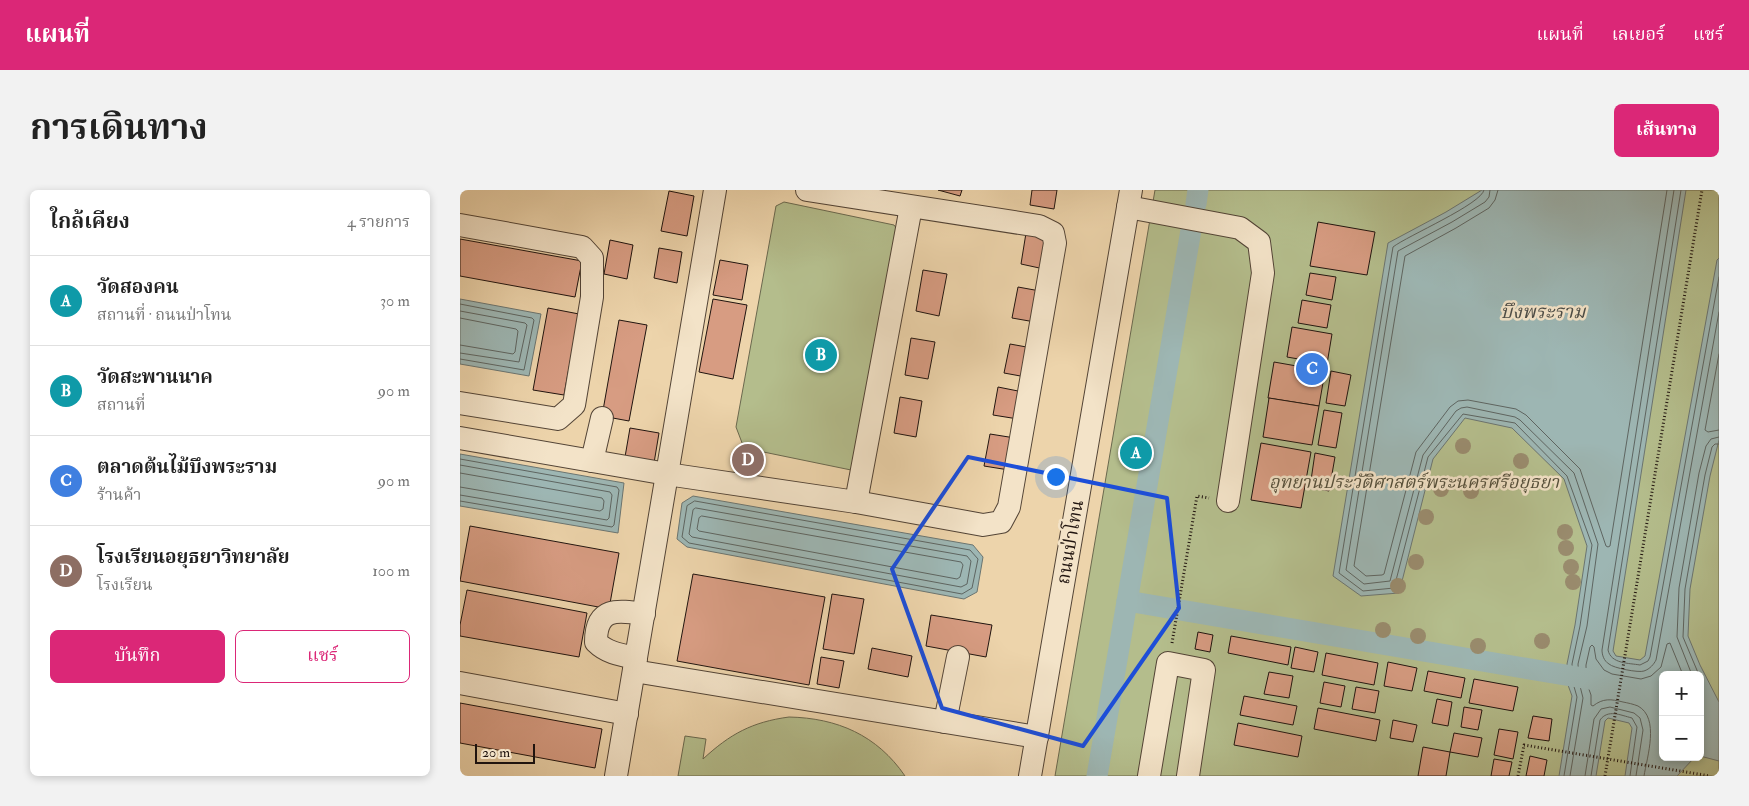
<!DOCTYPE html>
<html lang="th">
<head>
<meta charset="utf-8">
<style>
	:root { --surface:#fff; --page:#f2f2f2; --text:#222; --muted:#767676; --line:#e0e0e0; --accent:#db2777 }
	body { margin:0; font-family:"IM FELL Double Pica","Noto Serif Thai",serif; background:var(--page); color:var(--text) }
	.controls { position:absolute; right:15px; bottom:15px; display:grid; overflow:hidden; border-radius:8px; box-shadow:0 2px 8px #0003 }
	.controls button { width:45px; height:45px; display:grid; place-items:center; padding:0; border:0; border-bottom:1px solid var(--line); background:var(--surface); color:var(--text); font:25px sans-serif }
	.scale { position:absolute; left:15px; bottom:12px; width:60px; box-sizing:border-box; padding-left:5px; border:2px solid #20140f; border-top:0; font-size:14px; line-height:18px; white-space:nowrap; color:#20140f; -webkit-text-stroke:4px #f3e3c8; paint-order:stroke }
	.you { position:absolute; left:595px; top:286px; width:18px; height:18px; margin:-12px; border:4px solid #fff; border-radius:50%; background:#1a73e8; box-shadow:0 0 0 8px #1a73e833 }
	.badge { display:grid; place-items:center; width:32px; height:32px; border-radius:50%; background:var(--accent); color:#fff; font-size:16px; font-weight:700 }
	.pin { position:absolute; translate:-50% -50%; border:2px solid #fff; box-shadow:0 1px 5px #0006 }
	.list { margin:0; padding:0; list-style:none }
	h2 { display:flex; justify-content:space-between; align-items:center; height:65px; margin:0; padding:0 20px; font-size:21px }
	h2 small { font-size:16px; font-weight:400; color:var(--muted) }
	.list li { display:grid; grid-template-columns:32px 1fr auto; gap:15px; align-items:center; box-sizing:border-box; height:90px; padding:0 20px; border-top:1px solid var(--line) }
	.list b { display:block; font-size:19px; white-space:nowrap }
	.list p { margin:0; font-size:16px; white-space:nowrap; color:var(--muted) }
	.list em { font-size:16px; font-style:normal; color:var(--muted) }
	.actions { display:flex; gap:10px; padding:15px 20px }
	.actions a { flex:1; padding:11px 0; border:1px solid var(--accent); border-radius:8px; text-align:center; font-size:18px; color:var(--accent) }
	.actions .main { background:var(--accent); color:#fff }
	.map { position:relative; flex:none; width:1259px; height:586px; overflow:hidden; border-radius:8px }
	header { display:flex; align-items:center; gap:30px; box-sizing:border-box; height:70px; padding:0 25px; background:var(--accent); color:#fff }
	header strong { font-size:24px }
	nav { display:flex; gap:28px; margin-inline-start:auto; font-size:18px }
	.intro { display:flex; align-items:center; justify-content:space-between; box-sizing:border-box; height:120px; padding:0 30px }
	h1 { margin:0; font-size:35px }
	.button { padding:12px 22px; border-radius:8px; background:var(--accent); color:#fff; font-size:18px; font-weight:700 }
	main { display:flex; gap:30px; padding:0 30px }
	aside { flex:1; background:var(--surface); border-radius:8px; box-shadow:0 2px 8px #0003 }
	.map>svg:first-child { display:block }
	.green { fill:#b4bd8c; stroke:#6a684e; fill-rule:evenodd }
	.water { fill:#9db6b3; stroke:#6b7571 }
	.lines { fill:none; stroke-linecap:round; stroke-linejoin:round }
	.shore { stroke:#5e6561; stroke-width:1 }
	.canal { stroke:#9db6b3; stroke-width:21 }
	.building { fill:#d79c82; stroke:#20140f }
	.minor-casing { stroke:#534436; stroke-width:24 }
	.path { stroke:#20140f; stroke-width:3; stroke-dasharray:1 2.5; stroke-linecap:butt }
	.minor { stroke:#f3e3c8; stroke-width:22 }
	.tree { fill:#998b6d }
	.marked { fill:none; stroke:#1d4ed8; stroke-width:4; stroke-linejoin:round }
	.labels { text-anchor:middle; stroke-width:5; stroke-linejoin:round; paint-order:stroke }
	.park-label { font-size:18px; font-style:italic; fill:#544f3b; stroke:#f3e3c8 }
	.street-label { font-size:18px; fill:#20140f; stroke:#f3e3c8 }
	.water-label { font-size:19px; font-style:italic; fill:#4c4d48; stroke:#f3e3c8 }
</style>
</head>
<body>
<header>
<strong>แผนที่</strong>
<nav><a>แผนที่</a><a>เลเยอร์</a><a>แชร์</a></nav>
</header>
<div class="intro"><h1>การเดินทาง</h1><a class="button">เส้นทาง</a></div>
<main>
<aside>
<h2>ใกล้เคียง<small>4 รายการ</small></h2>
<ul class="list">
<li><span class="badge" style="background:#0f9aa8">A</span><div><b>วัดสองคน</b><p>สถานที่ · ถนนป่าโทน</p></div><em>30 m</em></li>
<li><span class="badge" style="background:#0f9aa8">B</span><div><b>วัดสะพานนาค</b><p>สถานที่</p></div><em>90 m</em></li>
<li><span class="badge" style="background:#3f7fe0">C</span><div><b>ตลาดต้นไม้บึงพระราม</b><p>ร้านค้า</p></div><em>90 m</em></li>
<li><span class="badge" style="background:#8d6e63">D</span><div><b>โรงเรียนอยุธยาวิทยาลัย</b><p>โรงเรียน</p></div><em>100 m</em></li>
</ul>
<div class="actions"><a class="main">บันทึก</a><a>แชร์</a></div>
</aside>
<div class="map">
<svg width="1259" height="586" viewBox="0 0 1259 586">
	<rect width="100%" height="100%" fill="#edd4ab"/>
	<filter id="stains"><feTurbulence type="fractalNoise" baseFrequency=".004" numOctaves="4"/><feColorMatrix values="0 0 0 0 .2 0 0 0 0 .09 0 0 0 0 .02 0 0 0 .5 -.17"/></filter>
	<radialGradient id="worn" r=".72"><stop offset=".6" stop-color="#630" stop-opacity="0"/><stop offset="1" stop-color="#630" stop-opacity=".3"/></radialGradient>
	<!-- green -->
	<g class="green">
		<path d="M695 0H1259V586H595ZM1203 485H1240V567H1203Z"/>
		<polygon points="324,12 434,35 441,44 391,280 284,258 276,237 316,16"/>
		<path d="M329 527C377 528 417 545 445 586H218L225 546 246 549 243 569C270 544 292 532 329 527Z"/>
	</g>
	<!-- water -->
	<g class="water">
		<polygon points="1022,0 1226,0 1153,461 1156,466 1180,470 1185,466 1257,70 1259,68 1259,250 1250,286 1230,399 1228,446 1240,475 1259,512 1259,571 1240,566 1240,485 1203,485 1203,567 1235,567 1217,586 1165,586 1172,538 1169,533 1148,528 1145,531 1136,586 1099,586 1112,506 1108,495 1107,474 1115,435 1127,356 1104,289 1052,238 1005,228 973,269 939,403 901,406 873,386 928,53 986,22"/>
		<polygon points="0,109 81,124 69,186 0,174"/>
		<polygon points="0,264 164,293 158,343 0,316"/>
		<polygon points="233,306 513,355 523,367 517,402 504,409 227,357 217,349 222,313"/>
	</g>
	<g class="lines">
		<!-- shore -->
		<g class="shore">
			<path d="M1024 0C1022 14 947 46 933 57L879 383 903 401 934 398 968 267 1003 224 1055 233 1107 286 1132 355 1120 436 1112 474 1113 493 1117 507 1104 586"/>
			<polyline points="1030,0 1029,7 1025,12 992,32 938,61 886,380 904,394 930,391 963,265 996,221 1001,218 1007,217 1055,227 1060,230 1114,283 1138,354 1127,436 1118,474 1119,492 1123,508 1110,586"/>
			<polyline points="1038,0 1035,10 1029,18 996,38 945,66 894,376 906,386 922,385 924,384 956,262 990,217 998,211 1008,210 1056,219 1066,225 1120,279 1146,356 1148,357 1150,356 1207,0"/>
			<path d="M1214 0 1142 460C1142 465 1144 471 1149 474 1153 478 1179 483 1184 481 1190 479 1194 474 1196 470L1259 122"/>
			<path d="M1221 0 1148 460C1151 474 1169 473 1180 475L1188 471 1190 467 1259 87"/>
			<polyline points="0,114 72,128 74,130 64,180 0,169"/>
			<polyline points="0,121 65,133 67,135 59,172 0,163"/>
			<polyline points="0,128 56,139 58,141 55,162 53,164 0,155"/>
			<polyline points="1259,164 1245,240 1248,242 1259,240"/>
			<polyline points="0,269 157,297 159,300 154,335 152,337 0,311"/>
			<polyline points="0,275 150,302 152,305 149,328 147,330 0,305"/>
			<polyline points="0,283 142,308 144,311 143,319 140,321 0,297"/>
			<polygon points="235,311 510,360 518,369 512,398 502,404 229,353 222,347 227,316"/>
			<polygon points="236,318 507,366 511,371 507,394 501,397 232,347 229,344 233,320"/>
			<polygon points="242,326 501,372 503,375 500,387 497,389 239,341 237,339 239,328"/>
			<polyline points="1232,485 1217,447 1219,398 1239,283 1246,256 1251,249 1259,247"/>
			<polyline points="1239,485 1223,447 1225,399 1245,285 1252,257 1255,254 1259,254"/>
			<polyline points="1125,586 1134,529 1141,519 1150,517 1174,523 1180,528 1183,540 1176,586"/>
			<path d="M1131 586 1140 530C1148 519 1160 525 1172 528L1177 537 1170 586"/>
			<path d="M1184 586C1187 567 1200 528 1178 516 1173 514 1168 513 1163 512 1151 509 1143 508 1133 516L1131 515V505L1126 491V475L1130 457 1132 455 1134 457 1136 469 1144 480 1152 484 1181 489 1191 486 1201 477 1207 454 1210 453 1223 485"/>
		</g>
		<!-- canal -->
		<g class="canal">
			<polyline points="736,14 738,0"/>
			<polyline points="667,411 1135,490"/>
			<polyline points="637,586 731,40"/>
		</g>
	</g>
	<!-- building -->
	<g class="building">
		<polygon points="478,0 502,0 500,6"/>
		<polygon points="572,0 597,0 594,19 570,15"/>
		<polygon points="209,1 234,6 227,46 201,41"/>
		<polygon points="858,32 915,42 907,85 850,76"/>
		<polygon points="566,43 590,47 584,79 561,74"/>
		<polygon points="0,49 122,71 115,107 0,86"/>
		<polygon points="150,50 173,55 167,89 144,84"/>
		<polygon points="199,58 222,62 217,93 194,88"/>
		<polygon points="260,70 288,75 282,110 253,105"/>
		<polygon points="463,80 487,84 479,126 456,121"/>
		<polygon points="850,83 876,87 872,110 846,105"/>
		<polygon points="558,97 580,101 575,132 552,128"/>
		<polygon points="253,109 287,115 273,189 239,182"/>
		<polygon points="842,110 871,115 867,138 838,133"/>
		<polygon points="88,118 119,124 104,205 73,200"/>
		<polygon points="159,130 187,135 169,231 142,226"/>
		<polygon points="832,137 872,144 867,174 827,167"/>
		<polygon points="451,148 475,152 468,189 445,185"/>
		<polygon points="550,154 572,158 566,187 544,183"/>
		<polygon points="814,172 865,181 859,216 808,208"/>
		<polygon points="871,181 891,185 885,216 866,213"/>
		<polygon points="538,197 563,202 558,229 533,225"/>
		<polygon points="440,207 462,211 456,247 434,243"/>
		<polygon points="809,208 859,216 852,255 803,247"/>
		<polygon points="864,220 882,223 876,258 858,255"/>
		<polygon points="170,238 199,243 194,273 165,267"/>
		<polygon points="530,244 555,248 549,280 524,276"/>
		<polygon points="801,253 851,262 841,318 791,310"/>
		<polygon points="855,263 875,267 869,301 850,297"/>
		<polygon points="10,336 159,363 149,419 0,391"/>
		<polygon points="233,384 365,407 349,495 217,471"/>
		<polygon points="7,400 127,423 119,467 0,446 0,435"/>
		<polygon points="372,404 404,409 394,464 363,459"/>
		<polygon points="471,425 532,435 526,467 466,456"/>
		<polygon points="738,442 753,445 750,462 735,459"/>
		<polygon points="771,446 831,457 828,475 768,463"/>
		<polygon points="835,457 858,462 854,482 831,478"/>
		<polygon points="412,458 452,466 448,487 408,479"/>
		<polygon points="866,463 918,473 914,495 862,485"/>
		<polygon points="361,467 384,471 379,498 357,494"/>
		<polygon points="928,472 957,478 952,501 924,496"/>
		<polygon points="968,481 1005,488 1001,508 964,501"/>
		<polygon points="809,482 833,486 829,508 804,504"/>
		<polygon points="1014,489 1058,497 1053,521 1009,513"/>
		<polygon points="864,492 885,496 881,517 860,513"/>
		<polygon points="896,497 919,501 915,523 892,519"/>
		<polygon points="784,506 837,516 833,535 780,525"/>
		<polygon points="977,509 992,512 988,536 972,533"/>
		<polygon points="0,513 142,539 135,578 0,553"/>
		<polygon points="1004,517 1022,520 1018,540 1001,537"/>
		<polygon points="858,518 920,530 916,551 854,539"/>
		<polygon points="1073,526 1092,529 1089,551 1068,548"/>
		<polygon points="933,530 957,535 953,552 930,548"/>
		<polygon points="778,533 842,546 838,567 774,555"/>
		<polygon points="1039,539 1058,542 1053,569 1034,565"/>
		<polygon points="994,543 1022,548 1018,567 990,562"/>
		<polygon points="963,557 990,562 986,586 958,586"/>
		<polygon points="1070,566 1087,570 1084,586 1066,586"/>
		<polygon points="1034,569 1052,572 1049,586 1031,586"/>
	</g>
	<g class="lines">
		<defs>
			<g id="minor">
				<polyline points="668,17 780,38 799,52 803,83 768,311"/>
				<polyline points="0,35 122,57 132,68 132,107 114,215 98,229 0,213"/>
				<polyline points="0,248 207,284 396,312 523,335 541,332 549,317 595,53 593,43 579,36 347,0"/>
				<polyline points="132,271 142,228"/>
				<polyline points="396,312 451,17"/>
				<path d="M176 468C161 465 147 463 136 452 136 417 157 420 184 424"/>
				<polyline points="174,481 577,547"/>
				<polyline points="0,493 167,524"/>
				<polyline points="485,532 498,467"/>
				<polyline points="156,586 255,0"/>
				<polyline points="570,586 671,0"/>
				<polyline points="689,586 708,473 744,480 728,586"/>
			</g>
		</defs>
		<!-- minor casing -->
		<use href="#minor" class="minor-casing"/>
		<!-- path -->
		<g class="path">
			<polyline points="712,453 737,306 749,308"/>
			<polyline points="1058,586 1064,555 1250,586"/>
			<polyline points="1145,586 1242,0"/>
		</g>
		<!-- minor -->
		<use href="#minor" class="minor"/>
	</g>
	<!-- trees -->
	<g class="tree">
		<circle cx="1003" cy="256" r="8"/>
		<circle cx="1061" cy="271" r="8"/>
		<circle cx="981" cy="299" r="8"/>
		<circle cx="1011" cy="301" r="8"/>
		<circle cx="966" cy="327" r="8"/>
		<circle cx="1105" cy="342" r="8"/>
		<circle cx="1106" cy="358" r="8"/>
		<circle cx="956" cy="372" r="8"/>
		<circle cx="1111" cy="377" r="8"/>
		<circle cx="1113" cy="392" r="8"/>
		<circle cx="938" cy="396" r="8"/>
		<circle cx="923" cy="440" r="8"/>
		<circle cx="958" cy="446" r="8"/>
		<circle cx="1082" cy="451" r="8"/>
		<circle cx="1018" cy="456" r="8"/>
	</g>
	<!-- marked area -->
	<path class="marked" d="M508 267 707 308 719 418 623 556 482 518 432 379Z"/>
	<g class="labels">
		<!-- park labels -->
		<g class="park-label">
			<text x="954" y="298">อุทยานประวัติศาสตร์พระนครศรีอยุธยา</text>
		</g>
		<!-- street labels -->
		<g class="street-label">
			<text transform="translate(610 352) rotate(-80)" y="6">ถนนป่าโทน</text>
		</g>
		<!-- water labels -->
		<g class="water-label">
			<text x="1083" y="128">บึงพระราม</text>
		</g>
	</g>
	<rect width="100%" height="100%" filter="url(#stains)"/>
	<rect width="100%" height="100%" fill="url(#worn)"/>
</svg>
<div class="controls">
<button>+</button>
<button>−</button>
</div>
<div class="scale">20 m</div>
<div class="you"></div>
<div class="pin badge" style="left:676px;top:263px;background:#0f9aa8">A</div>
<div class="pin badge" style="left:361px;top:165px;background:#0f9aa8">B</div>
<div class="pin badge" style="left:852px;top:179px;background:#3f7fe0">C</div>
<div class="pin badge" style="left:288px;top:270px;background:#8d6e63">D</div>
</div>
</main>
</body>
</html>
